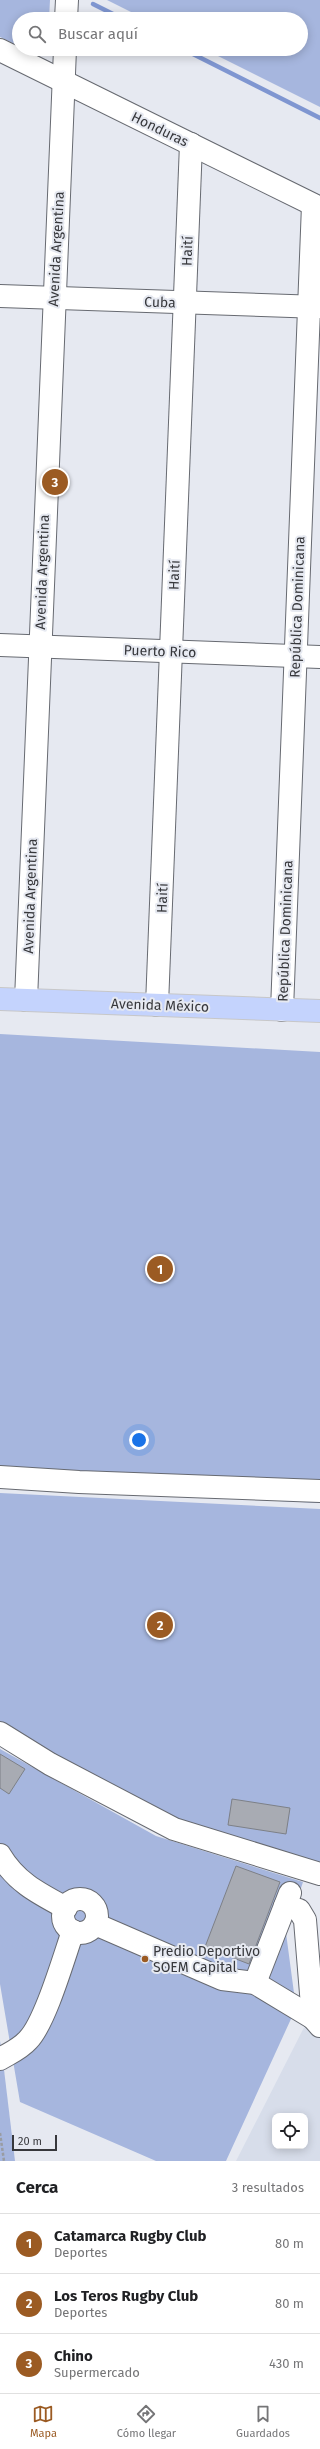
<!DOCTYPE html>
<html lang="es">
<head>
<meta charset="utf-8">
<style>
	:root { --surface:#fff; --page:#f2f2f2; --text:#202124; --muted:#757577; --line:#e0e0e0; --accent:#9b5b23 }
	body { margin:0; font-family:"Fira Sans",sans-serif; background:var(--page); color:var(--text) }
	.controls { position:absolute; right:12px; bottom:12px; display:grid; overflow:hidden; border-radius:8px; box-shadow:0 2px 10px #0003 }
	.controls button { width:36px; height:36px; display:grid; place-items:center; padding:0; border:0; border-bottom:1px solid var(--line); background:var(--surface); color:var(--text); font:20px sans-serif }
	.scale { position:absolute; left:12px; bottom:10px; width:45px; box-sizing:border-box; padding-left:4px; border:2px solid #37383c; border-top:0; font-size:11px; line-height:14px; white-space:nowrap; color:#37383c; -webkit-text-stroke:3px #e6e9f1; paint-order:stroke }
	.you { position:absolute; left:139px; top:1440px; width:14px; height:14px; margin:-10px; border:3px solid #fff; border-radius:50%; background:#1a73e8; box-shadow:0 0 0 6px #1a73e833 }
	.badge { display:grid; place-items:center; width:26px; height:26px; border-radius:50%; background:var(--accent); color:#fff; font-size:13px; font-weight:700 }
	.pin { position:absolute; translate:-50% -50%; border:2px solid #fff; box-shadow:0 1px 4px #0006 }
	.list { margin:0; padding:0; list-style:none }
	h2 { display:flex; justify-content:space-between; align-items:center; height:52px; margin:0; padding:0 16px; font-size:17px }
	h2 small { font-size:13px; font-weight:400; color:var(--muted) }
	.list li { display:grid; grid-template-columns:26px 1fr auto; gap:12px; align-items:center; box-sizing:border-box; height:60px; padding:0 16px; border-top:1px solid var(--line) }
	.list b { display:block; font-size:15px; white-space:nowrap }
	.list p { margin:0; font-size:13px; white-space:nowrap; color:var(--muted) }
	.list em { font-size:13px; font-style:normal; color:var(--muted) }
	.icon { flex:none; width:22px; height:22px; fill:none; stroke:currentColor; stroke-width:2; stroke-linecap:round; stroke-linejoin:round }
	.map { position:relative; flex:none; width:320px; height:2161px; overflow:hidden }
	.search { position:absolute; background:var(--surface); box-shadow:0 2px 10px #0003; left:12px; right:12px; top:12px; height:44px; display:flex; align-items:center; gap:10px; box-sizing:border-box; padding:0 14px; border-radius:22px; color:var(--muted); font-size:15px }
	.sheet { height:232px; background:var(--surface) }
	nav { display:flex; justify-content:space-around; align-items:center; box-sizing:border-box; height:56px; border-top:1px solid var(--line); background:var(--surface); font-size:11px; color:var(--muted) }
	nav a { display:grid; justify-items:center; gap:2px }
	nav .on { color:var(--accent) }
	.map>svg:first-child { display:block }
	.built { fill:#d7ddea; fill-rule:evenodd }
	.green { fill:#a6b6de }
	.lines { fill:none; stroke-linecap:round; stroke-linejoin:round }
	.stream { stroke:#7f96d1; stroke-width:4.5 }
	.building { fill:#a8abb3; stroke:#7d8087 }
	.minor-casing { stroke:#676a71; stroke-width:24 }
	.major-casing { stroke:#c7c7c8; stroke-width:24 }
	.path { stroke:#999ca2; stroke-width:2.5; stroke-dasharray:3 2; stroke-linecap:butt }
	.minor { stroke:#fff; stroke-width:22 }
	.major { stroke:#c4d3fd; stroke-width:22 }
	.poi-dot { fill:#9b5b23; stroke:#e6e9f1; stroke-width:1.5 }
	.labels { text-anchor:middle; stroke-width:4; stroke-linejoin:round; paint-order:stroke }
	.street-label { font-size:14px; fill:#37383c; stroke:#e6e9f1 }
	.poi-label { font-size:14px; fill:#37383c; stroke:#e6e9f1; text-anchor:start }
</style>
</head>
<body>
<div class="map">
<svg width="320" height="2161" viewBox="0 0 320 2161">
	<rect width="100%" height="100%" fill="#e6e9f1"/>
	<!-- built -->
	<path class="built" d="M320 1996V2161H236ZM275 2116H305V2146H275Z"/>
	<!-- green -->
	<g class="green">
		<polygon points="0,0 50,0 49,19 19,19 19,46 0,37"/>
		<polygon points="107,0 320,0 320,107 204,49 301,49 301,19 145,19"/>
		<polygon points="0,1034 320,1052 320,1503 0,1487"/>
		<polygon points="0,1493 320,1509 320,1883 0,1742"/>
		<polygon points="0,1749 156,1836 303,1882 286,1933 296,2008 226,2161 156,2161 20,2102 0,1984"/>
		<polygon points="0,2041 2,2053 15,2161 0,2161"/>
	</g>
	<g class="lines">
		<!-- stream -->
		<g class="stream">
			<polyline points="93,4 123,19"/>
			<polyline points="183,49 320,118"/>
		</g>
	</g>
	<!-- building -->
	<g class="building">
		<polygon points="0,1754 25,1769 9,1794 0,1788"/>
		<polygon points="232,1799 290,1808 286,1834 228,1825"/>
		<polygon points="236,1866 280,1882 249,1964 205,1947"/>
	</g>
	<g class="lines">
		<defs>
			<g id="minor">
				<polyline points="66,19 67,0"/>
				<polyline points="0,50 320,208"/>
				<polyline points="0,296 320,307"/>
				<polyline points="0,645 320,657"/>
				<polyline points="26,1000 65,49"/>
				<polyline points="157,1005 191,144"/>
				<polyline points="282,1010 313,205"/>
				<polyline points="0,1477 79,1482 320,1491"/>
				<polyline points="0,1733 50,1764 174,1829 320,1874"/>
				<path d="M0 1855C16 1882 38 1893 66 1908"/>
				<circle cx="80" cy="1916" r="17"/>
				<polyline points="285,1906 299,1910 305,1920 313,2018"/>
				<polyline points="95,1924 222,1979 255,1983 313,2018 320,2026"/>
				<polyline points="255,1983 290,1893"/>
				<path d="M0 2059C10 2053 20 2049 28 2040 45 2023 64 1957 73 1931"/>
			</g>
			<polyline id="major" points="0,999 320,1011"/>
		</defs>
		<!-- minor casing -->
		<use href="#minor" class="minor-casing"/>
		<!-- major casing -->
		<use href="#major" class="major-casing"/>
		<!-- path -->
		<polyline class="path" points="0,2133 4,2161"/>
		<!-- minor -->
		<use href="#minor" class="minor"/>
		<!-- major -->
		<use href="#major" class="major"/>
	</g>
	<!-- markers -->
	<circle class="poi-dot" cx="145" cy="1959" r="4"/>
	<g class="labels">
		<!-- street labels -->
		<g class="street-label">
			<text transform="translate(160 129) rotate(26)" y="5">Honduras</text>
			<text transform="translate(56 249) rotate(-87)" y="5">Avenida Argentina</text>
			<text transform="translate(187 251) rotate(-88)" y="5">Haití</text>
			<text transform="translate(160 302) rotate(2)" y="5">Cuba</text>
			<text transform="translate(42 572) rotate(-88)" y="5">Avenida Argentina</text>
			<text transform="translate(174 575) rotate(-88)" y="5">Haití</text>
			<text transform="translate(297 607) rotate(-88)" y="5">República Dominicana</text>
			<text transform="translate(160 651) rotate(2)" y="5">Puerto Rico</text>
			<text transform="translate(30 896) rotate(-88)" y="5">Avenida Argentina</text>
			<text transform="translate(162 898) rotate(-88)" y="5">Haití</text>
			<text transform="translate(285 931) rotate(-88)" y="5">República Dominicana</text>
			<text transform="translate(160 1005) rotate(2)" y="5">Avenida México</text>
		</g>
		<!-- poi labels -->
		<g class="poi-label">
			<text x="153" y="1956">Predio Deportivo<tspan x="153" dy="16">SOEM Capital</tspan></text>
		</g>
	</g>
</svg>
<div class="controls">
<button><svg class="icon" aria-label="locate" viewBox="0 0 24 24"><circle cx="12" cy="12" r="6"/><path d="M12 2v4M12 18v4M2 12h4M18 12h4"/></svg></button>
</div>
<div class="scale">20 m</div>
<div class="you"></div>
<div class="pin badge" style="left:160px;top:1269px">1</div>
<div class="pin badge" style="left:160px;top:1625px">2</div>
<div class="pin badge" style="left:55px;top:482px">3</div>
<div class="search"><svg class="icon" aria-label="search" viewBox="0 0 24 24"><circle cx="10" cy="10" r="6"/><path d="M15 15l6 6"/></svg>Buscar aquí</div>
</div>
<section class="sheet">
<h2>Cerca<small>3 resultados</small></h2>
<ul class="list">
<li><span class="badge">1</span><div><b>Catamarca Rugby Club</b><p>Deportes</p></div><em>80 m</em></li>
<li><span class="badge">2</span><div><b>Los Teros Rugby Club</b><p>Deportes</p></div><em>80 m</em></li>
<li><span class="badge">3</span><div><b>Chino</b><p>Supermercado</p></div><em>430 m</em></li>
</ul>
</section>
<nav>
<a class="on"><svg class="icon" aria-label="map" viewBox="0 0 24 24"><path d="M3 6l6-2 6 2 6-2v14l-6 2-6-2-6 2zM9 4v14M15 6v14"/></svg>Mapa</a>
<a><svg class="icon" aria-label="directions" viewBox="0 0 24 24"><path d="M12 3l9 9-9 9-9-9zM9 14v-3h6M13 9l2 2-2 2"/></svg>Cómo llegar</a>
<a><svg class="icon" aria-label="saved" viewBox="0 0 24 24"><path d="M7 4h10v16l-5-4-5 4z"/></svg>Guardados</a>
</nav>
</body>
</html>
